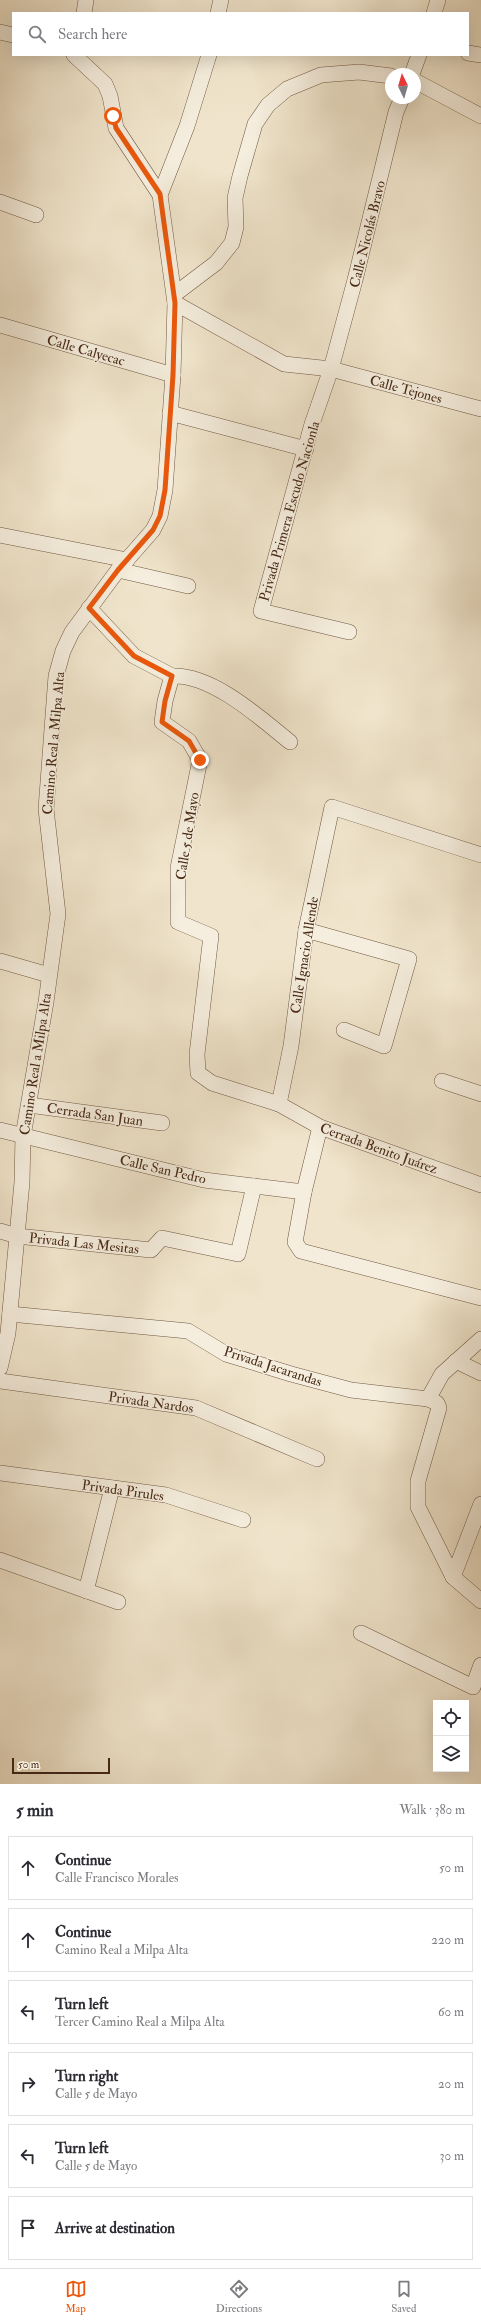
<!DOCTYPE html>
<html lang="en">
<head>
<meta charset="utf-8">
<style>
	:root { --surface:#fff; --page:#f7f7f7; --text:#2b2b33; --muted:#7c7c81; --line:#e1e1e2; --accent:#ea580c }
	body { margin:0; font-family:"IM FELL Double Pica",serif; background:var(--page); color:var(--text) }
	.controls { position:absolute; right:12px; bottom:12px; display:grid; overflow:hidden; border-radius:0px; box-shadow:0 4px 16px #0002 }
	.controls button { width:36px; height:36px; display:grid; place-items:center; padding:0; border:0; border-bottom:1px solid var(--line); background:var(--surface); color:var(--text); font:20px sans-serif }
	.compass { position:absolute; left:385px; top:68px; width:36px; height:36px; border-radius:50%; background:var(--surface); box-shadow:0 4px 16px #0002; rotate:355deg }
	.scale { position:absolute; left:12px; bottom:10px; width:98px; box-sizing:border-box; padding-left:4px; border:2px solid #482915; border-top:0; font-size:11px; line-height:14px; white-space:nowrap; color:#482915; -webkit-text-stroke:3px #f5eede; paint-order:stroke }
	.stop { position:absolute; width:12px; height:12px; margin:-9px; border:3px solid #ea580c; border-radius:50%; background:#fff }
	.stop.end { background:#ea580c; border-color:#fff; box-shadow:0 1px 4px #0008 }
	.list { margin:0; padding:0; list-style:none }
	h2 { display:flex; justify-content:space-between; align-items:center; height:52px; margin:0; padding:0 16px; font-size:17px }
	h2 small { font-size:13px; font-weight:400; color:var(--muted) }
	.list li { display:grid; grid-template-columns:26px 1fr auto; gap:12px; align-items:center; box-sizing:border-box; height:64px; margin:0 8px 8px; padding:0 8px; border:1px solid var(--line); border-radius:0px }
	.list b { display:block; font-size:15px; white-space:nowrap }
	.list p { margin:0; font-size:13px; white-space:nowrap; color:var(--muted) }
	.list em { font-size:13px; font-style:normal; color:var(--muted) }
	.icon { flex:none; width:22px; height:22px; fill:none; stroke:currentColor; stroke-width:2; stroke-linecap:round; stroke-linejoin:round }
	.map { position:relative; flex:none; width:481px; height:1784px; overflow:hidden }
	.search { position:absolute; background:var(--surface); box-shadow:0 4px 16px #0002; left:12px; right:12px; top:12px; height:44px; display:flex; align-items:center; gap:10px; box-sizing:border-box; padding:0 14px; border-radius:0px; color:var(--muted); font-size:15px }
	.sheet { height:484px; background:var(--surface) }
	nav { display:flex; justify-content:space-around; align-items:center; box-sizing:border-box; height:56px; border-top:1px solid var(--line); background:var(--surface); font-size:11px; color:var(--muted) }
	nav a { display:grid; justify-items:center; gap:2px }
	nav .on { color:var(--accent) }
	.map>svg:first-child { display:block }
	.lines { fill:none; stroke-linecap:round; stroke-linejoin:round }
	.minor-casing { stroke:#725843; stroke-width:16 }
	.minor { stroke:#f5eede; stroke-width:15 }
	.route { stroke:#ea580c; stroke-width:5 }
	.labels { text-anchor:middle; stroke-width:3; stroke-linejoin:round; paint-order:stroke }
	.street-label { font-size:14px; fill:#482915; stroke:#f5eede }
</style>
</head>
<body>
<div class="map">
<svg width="481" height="1784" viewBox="0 0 481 1784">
	<rect width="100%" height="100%" fill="#f0e5cc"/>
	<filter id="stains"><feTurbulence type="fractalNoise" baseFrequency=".005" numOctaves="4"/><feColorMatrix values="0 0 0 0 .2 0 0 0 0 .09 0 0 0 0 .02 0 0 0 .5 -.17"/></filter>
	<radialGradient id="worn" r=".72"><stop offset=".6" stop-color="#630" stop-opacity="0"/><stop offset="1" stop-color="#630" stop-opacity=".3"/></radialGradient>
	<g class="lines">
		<defs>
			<g id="minor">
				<polyline points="84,13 86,0"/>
				<polyline points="218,13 221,0"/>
				<polyline points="434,13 438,0"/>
				<polyline points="0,32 13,35"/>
				<polyline points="468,53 481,55"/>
				<polyline points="412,74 419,55"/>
				<polyline points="415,81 481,116"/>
				<polyline points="160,195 187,126 209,55"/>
				<polyline points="0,202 36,215"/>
				<polyline points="175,294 216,263 232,243 236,227 235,198 240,176 255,124 268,105 287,89 321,75 359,72 391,76"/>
				<polyline points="175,303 284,364 331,369 481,409"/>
				<polyline points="0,325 173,375"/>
				<polyline points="170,413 306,449"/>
				<polyline points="0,535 127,560"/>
				<polyline points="118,570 188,586"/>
				<polyline points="89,608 134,656 172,676"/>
				<polyline points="349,632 261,611 312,424 331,369 355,280 396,112 402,98"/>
				<polyline points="172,676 165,701 162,722 189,741 200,760 178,868 178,922 211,936 197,1054 198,1073 212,1083 279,1104 320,1127 481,1185"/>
				<path d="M172 676C212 674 259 717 290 742"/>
				<polyline points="306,930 409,959 384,1046 344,1030"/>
				<polyline points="0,961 49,975"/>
				<polyline points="442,1081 481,1094"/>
				<polyline points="279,1104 291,1046 306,930 332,807 481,855"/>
				<polyline points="29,1105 162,1123"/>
				<polyline points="320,1127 304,1192 295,1242 301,1251 481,1298"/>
				<polyline points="0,1130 204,1180 304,1192"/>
				<polyline points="0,1231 17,1236 151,1250 162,1238 238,1254 254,1186"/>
				<polyline points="10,1314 188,1331 226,1354 291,1374 351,1390 428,1399 437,1403 439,1408 418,1481 418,1507 453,1577 481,1601"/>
				<polyline points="456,1361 481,1373"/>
				<polyline points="0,1368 8,1333 22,1182 23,1136 46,1002 58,914 46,809 56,676 63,651 72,632 118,570 153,530 160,516 165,490 173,375 175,303 160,195 116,128 110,96 105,84 74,55"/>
				<polyline points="0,1381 196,1408 317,1459"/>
				<polyline points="428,1399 442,1374 481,1339"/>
				<polyline points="0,1473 166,1495 243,1520"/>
				<polyline points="0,1560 118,1602"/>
				<polyline points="453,1577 481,1504"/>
				<polyline points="86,1591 112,1488"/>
				<polyline points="361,1633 473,1687 481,1665"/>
			</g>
		</defs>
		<!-- minor casing -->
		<use href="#minor" class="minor-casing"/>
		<!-- minor -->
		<use href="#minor" class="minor"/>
	</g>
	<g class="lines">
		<!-- route -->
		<polyline class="route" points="113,116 116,128 160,194 175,303 173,375 165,490 160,516 153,530 118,570 89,608 134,656 172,676 165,701 162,722 189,741 200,760"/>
	</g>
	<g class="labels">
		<!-- street labels -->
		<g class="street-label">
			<text transform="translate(367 234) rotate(-76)" y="5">Calle Nicolás Bravo</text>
			<text transform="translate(86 350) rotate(16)" y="5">Calle Calyecac</text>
			<text transform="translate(406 389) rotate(15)" y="5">Calle Tejones</text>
			<text transform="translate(289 511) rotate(-74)" y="5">Privada Primera Escudo Nacionla</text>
			<text transform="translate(53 743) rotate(-85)" y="5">Camino Real a Milpa Alta</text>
			<text transform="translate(187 836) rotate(-81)" y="5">Calle 5 de Mayo</text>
			<text transform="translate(304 955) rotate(-81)" y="5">Calle Ignacio Allende</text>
			<text transform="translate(35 1064) rotate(-81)" y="5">Camino Real a Milpa Alta</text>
			<text transform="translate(95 1114) rotate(8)" y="5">Cerrada San Juan</text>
			<text transform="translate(379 1148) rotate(20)" y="5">Cerrada Benito Juárez</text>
			<text transform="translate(163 1169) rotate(13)" y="5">Calle San Pedro</text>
			<text transform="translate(84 1243) rotate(6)" y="5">Privada Las Mesitas</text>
			<text transform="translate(273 1366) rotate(18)" y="5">Privada Jacarandas</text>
			<text transform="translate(151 1402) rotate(8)" y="5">Privada Nardos</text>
			<text transform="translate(123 1490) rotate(8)" y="5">Privada Pirules</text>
		</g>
	</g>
	<rect width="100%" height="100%" filter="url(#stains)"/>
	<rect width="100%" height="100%" fill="url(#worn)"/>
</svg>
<div class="controls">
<button><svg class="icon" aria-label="locate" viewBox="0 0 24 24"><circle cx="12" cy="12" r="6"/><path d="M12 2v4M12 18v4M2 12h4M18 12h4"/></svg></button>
<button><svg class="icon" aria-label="layers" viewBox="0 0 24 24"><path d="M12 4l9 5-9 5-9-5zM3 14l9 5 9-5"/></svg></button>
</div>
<svg class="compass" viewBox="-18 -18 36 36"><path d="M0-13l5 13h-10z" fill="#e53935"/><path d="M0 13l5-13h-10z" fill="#7c7c81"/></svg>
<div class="scale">50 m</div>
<div class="stop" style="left:113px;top:116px"></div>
<div class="stop end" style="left:200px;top:760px"></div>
<div class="search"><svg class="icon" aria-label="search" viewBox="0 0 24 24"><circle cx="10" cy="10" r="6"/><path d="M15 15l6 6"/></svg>Search here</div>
</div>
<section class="sheet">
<h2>5 min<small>Walk · 380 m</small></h2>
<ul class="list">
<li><svg class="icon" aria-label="ahead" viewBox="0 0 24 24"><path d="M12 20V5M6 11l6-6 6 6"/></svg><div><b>Continue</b><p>Calle Francisco Morales</p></div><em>50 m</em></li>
<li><svg class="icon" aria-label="ahead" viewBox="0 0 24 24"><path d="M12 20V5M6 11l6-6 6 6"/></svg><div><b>Continue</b><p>Camino Real a Milpa Alta</p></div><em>220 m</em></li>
<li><svg class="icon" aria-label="left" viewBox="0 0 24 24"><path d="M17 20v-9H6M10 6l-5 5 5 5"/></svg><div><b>Turn left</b><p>Tercer Camino Real a Milpa Alta</p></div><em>60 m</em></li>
<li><svg class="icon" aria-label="right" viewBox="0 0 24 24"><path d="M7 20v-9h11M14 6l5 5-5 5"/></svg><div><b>Turn right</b><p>Calle 5 de Mayo</p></div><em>20 m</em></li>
<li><svg class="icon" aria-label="left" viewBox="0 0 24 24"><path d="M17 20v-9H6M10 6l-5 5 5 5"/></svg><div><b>Turn left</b><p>Calle 5 de Mayo</p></div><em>30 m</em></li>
<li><svg class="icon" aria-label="arrive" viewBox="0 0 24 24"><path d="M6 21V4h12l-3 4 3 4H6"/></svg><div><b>Arrive at destination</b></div></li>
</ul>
</section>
<nav>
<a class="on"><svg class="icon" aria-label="map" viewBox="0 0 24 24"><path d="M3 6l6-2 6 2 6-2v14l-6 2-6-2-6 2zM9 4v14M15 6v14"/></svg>Map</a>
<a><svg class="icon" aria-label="directions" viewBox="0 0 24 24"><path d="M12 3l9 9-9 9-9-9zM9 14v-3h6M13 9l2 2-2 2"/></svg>Directions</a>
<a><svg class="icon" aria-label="saved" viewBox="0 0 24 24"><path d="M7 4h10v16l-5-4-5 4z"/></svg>Saved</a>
</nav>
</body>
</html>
